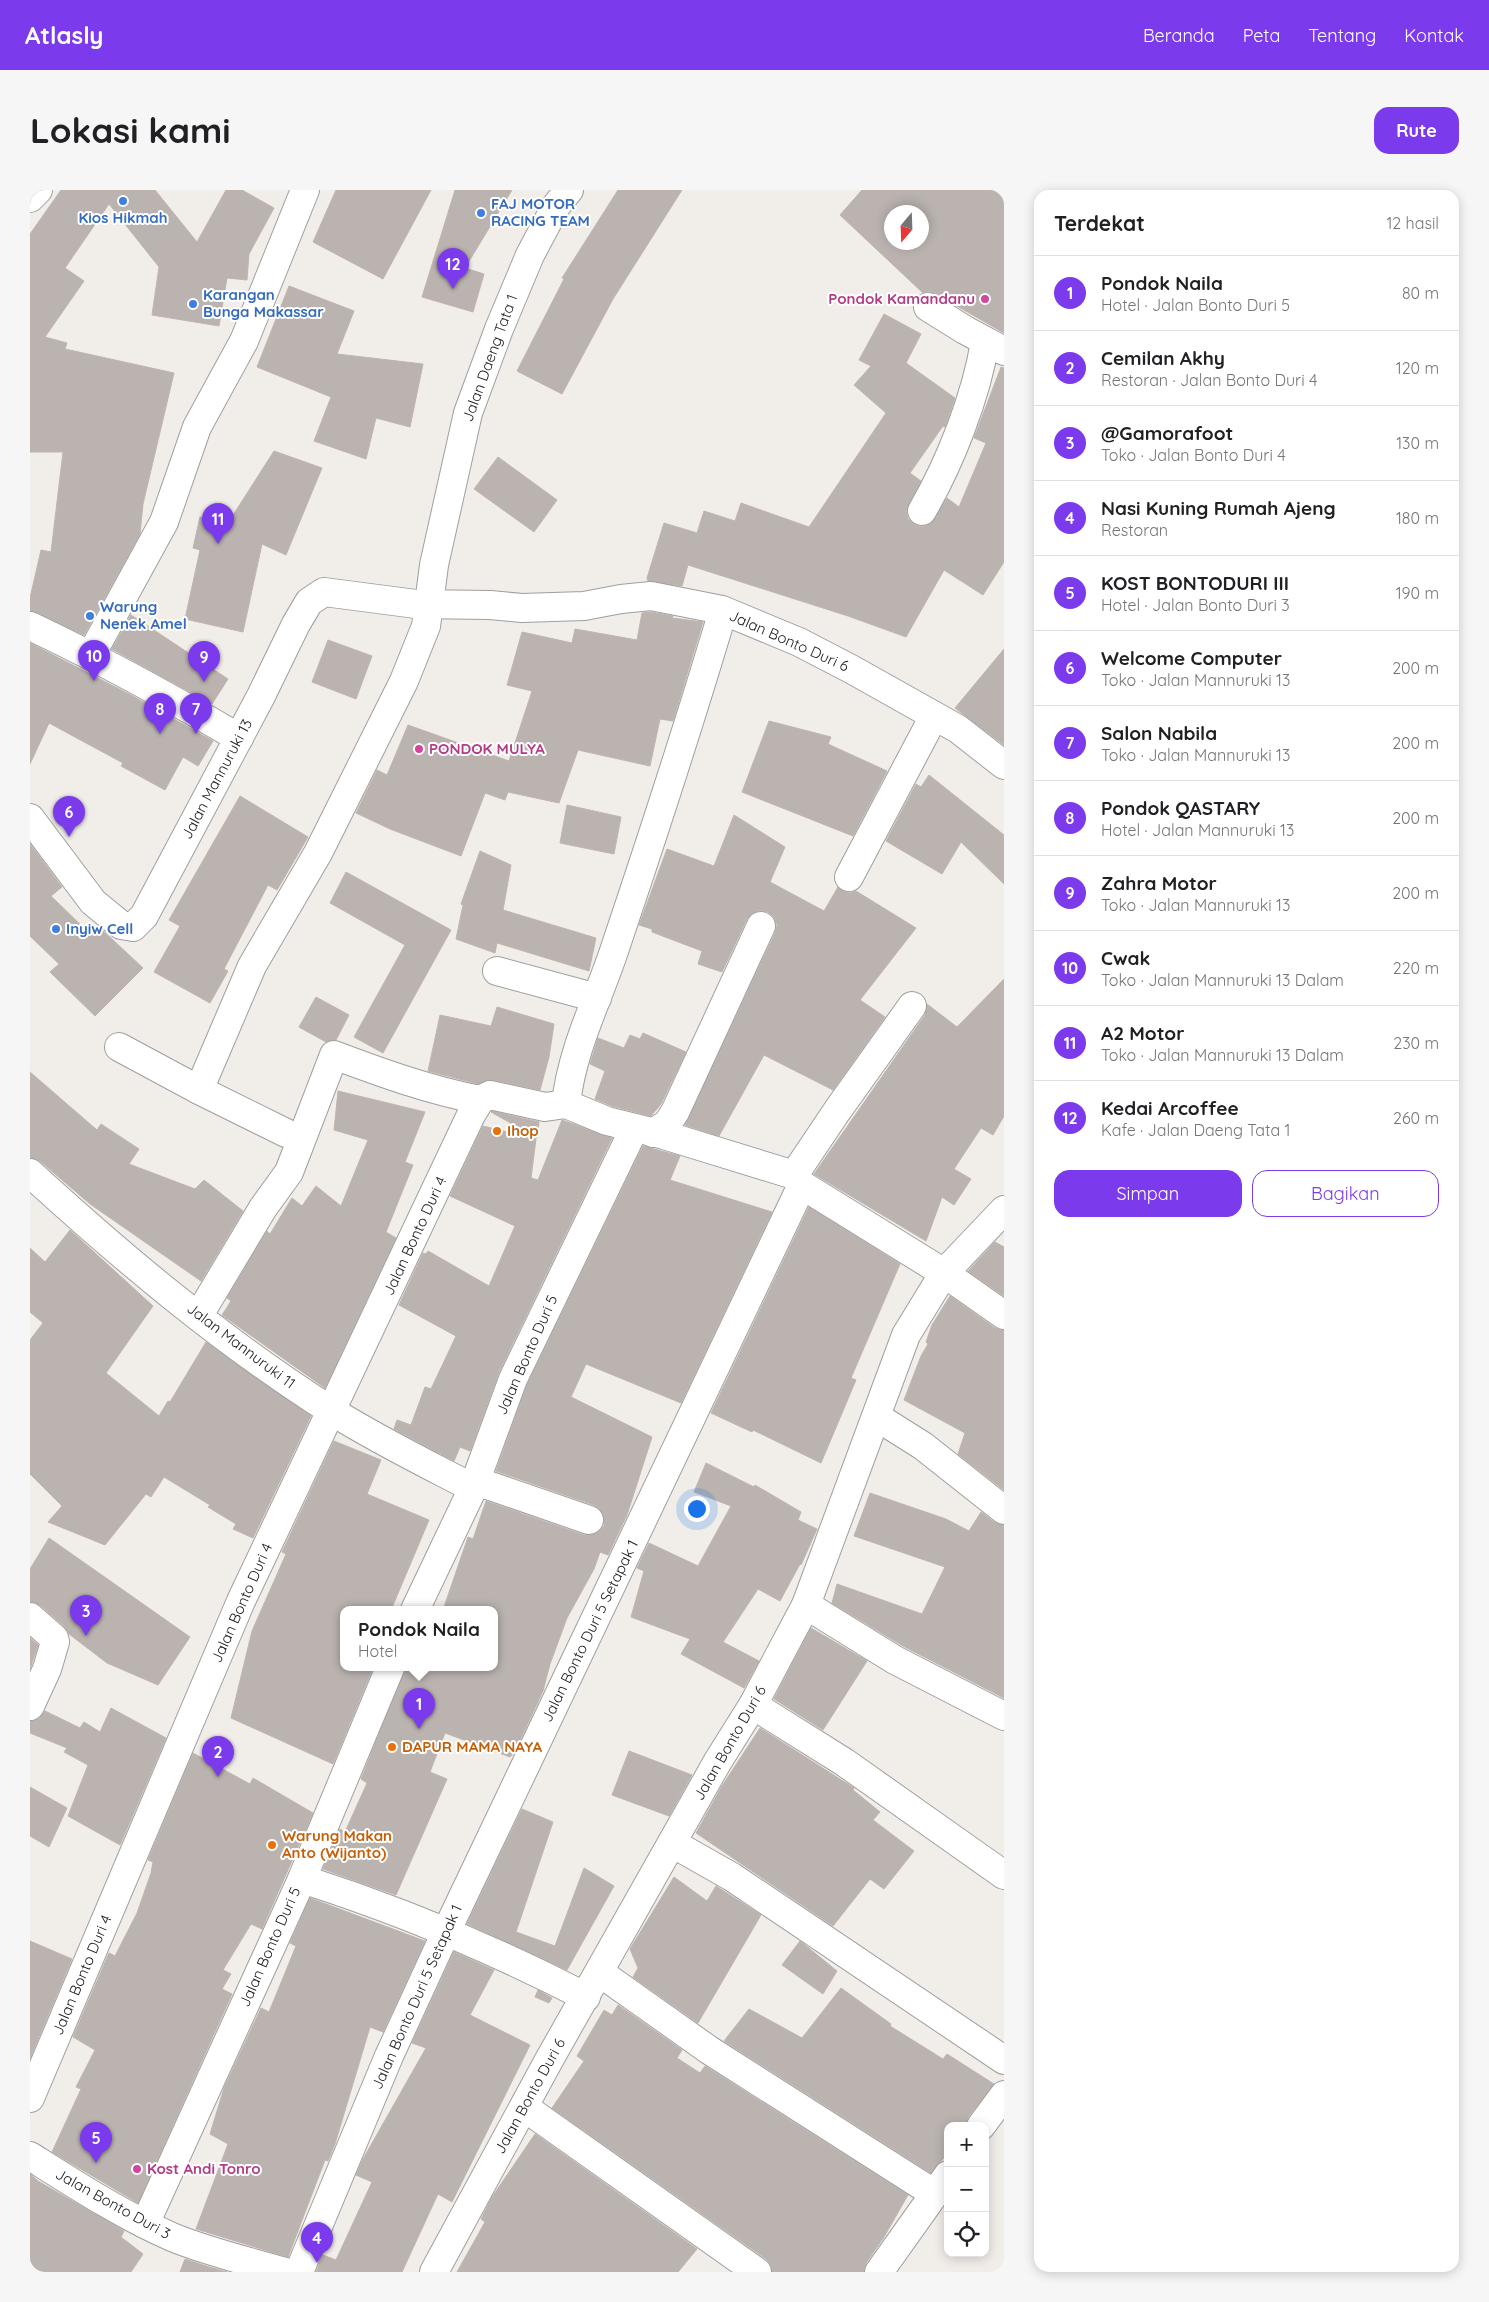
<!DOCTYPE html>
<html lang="id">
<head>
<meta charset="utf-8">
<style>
	:root { --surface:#fff; --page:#f6f6f6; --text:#202124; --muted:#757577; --line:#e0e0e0; --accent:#7c3aed }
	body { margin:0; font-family:Quicksand,sans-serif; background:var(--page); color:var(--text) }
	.controls { position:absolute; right:15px; bottom:15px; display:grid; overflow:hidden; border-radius:10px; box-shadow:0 2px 12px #0003 }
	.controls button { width:45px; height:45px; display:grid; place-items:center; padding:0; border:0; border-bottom:1px solid var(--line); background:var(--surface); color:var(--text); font:25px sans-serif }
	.compass { position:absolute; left:854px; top:15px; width:45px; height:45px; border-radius:50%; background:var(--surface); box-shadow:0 2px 12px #0003; rotate:199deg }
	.you { position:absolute; left:666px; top:1318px; width:18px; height:18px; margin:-12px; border:4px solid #fff; border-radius:50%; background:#1a73e8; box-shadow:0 0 0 8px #1a73e833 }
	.badge { display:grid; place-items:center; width:32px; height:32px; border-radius:50%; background:var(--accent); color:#fff; font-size:16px; font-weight:700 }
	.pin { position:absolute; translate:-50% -41px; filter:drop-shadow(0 1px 2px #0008) }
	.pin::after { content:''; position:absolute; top:26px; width:18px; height:15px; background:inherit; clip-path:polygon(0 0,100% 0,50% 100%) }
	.popup { position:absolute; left:310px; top:1416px; width:158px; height:65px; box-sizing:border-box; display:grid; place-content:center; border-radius:10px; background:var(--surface); filter:drop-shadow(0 1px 4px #0005); font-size:16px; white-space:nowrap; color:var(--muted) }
	.popup b { font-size:19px; color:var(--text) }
	.popup::after { content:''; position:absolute; left:50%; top:100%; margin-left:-10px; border:10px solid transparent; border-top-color:var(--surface) }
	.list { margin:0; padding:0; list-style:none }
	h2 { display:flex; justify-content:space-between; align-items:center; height:65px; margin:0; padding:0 20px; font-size:21px }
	h2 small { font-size:16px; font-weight:400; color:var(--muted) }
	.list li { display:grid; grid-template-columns:32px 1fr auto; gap:15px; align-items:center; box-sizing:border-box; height:75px; padding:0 20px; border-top:1px solid var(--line) }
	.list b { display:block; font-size:19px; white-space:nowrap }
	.list p { margin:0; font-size:16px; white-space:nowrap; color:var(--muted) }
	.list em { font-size:16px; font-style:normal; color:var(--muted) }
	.actions { display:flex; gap:10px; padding:15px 20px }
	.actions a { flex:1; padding:11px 0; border:1px solid var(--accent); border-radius:15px; text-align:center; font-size:18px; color:var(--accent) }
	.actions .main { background:var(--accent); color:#fff }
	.icon { flex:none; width:28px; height:28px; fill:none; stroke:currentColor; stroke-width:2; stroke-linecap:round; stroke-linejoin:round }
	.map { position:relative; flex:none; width:974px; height:2082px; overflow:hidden; border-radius:15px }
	header { display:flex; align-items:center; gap:30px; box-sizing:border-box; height:70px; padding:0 25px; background:var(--accent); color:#fff }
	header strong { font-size:24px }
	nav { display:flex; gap:28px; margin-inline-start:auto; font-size:18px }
	.intro { display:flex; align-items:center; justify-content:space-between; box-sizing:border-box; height:120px; padding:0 30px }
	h1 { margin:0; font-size:35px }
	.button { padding:12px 22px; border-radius:15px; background:var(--accent); color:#fff; font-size:18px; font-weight:700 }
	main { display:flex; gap:30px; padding:0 30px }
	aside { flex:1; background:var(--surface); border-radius:15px; box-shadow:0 2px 12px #0003 }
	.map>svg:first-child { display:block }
	.building { fill:#bab3af; stroke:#c1b5ad; fill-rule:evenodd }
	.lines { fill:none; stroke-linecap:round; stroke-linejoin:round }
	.minor-casing { stroke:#9f9f9f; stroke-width:30 }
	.tertiary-casing { stroke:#9f9f9f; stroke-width:30 }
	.minor { stroke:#fff; stroke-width:28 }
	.tertiary { stroke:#fff; stroke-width:28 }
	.shop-dot { fill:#3f7fe0; stroke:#fff; stroke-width:2 }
	.hotel-dot { fill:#d1479c; stroke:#fff; stroke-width:2 }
	.food-dot { fill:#e8710a; stroke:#fff; stroke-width:2 }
	.labels { text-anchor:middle; stroke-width:4; stroke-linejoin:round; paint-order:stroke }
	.shop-label { font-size:15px; font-weight:bold; fill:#366cbe; stroke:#fff; text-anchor:start }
	.hotel-label { font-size:15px; font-weight:bold; fill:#b23c85; stroke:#fff; text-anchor:start }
	.street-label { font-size:15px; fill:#222; stroke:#fff }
	.food-label { font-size:15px; font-weight:bold; fill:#c56008; stroke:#fff; text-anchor:start }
</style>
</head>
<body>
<header>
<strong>Atlasly</strong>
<nav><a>Beranda</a><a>Peta</a><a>Tentang</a><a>Kontak</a></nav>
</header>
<div class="intro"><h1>Lokasi kami</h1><a class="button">Rute</a></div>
<main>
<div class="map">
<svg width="974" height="2082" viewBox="0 0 974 2082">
	<rect width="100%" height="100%" fill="#f1eeea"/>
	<!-- building -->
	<g class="building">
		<polygon points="31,0 125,0 167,52 196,0 212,0 244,18 219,64 217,90 197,88 189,136 122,125 129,77 79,14 35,78 54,91 15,147 37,153 35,159 144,183 113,314 110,344 54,445 0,421 0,408 11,360 21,362 33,262 0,262 0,44"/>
		<polygon points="306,0 401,0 353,89 283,52"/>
		<polygon points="425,0 482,0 435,78 454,84 443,122 392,107"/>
		<polygon points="588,0 652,0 583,109 532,204 487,181 534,89 532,88"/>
		<path d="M832 0H974V143L906 104 899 101 893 103 810 25ZM862 22H892V52H862Z"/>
		<polygon points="259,96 324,121 307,164 393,174 380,237 346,228 336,269 284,251 301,207 227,177"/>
		<polygon points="854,124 891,144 876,173 925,208 915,237 913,236 880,283 891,291 876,321 878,329 885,335 893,337 900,334 917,308 929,317 956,253 944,248 971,177 974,178 974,372 953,405 914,380 876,447 818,426 658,375 652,396 618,391 617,388 634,333 667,343 674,321 705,331 711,313 779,337 856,223 824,195 841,176 829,170"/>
		<polygon points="244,261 292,278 256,365 232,354 213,442 155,429 170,360 163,358 170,327 198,333"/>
		<polygon points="468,267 527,310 504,342 444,299"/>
		<polygon points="620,422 643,426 642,428 673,432 643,531 630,529 620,576 548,560 529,613 478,602 475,610 455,603 431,666 360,639 326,623 347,580 357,585 378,535 479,571 502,501 477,495 492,442 542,453 545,439 607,450 612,423"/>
		<polygon points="101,425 198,489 182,514 82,459"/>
		<polygon points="298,450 342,466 326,509 282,492"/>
		<polygon points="0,453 99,504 183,551 168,576 153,567 135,600 91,576 93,573 19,533 0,574"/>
		<polygon points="974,459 974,555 925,518"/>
		<polygon points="739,531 801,547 798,554 857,581 823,646 712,602"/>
		<polygon points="899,585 974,645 974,694 931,652 912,684 856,651 886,594 891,597"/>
		<polygon points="210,606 278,647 247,700 238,695 194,779 198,781 180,813 124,782 150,736 139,730"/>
		<polygon points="537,615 591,627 584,664 530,653"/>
		<polygon points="704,625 755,657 740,692 794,721 808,697 819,703 826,701 886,738 830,810 855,827 803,900 734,865 689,946 655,935 745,743 747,735 744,727 738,722 730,720 722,724 717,729 692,782 668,774 672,761 622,742 622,739 609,735 637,659 684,676"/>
		<polygon points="0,654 32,697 21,706 59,743 67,735 113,778 65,826 20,782 29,774 0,746"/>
		<polygon points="450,661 481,675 473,720 566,748 559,781 467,753 465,763 426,749 433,715 431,714"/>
		<polygon points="316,682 421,740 353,863 324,847 375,755 300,713"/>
		<polygon points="974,789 974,926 963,945 951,938 924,979 941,989 924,1015 912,1007 896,1051 784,984 895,825 897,814 927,837"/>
		<polygon points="286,807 319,825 306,850 296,852 269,837"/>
		<polygon points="467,817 524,834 519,867 510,900 463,890 448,894 398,881 410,825 461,836"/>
		<polygon points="613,843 656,862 631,914 621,926 582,916 565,909 575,881 560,874 568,848 594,858 600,845 610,849"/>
		<polygon points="0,882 67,940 71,934 109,959 99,974 165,999 174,990 213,1021 171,1091 60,1014 10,971 0,968"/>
		<polygon points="308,901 395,922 375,972 383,975 356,1042 366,1048 295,1198 192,1125 201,1111 197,1108 237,1041 240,1044 262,1008 272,1016 286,996 311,1016 338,950 304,940"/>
		<polygon points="462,921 509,932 507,948 461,922"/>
		<polygon points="532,930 582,948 469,1182 440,1261 430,1257 424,1271 364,1239 367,1230 381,1235 395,1197 401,1199 426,1146 369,1115 393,1063 396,1064 398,1061 459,1096 485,1036 420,1006 453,936 506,949 501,988 508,990"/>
		<polygon points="613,956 650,966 640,990 742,1022 651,1213 556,1174 541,1207 622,1247 597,1325 578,1365 570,1362 564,1379 537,1428 520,1474 513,1501 485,1561 480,1567 415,1543 400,1582 417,1589 366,1705 293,1679 310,1639 315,1642 337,1593 331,1589 375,1478 464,1478 464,1420 413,1420 438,1347 443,1349 456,1311 554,1345 562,1345 569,1342 574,1336 574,1327 570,1319 564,1315 466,1281 497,1195"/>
		<polygon points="779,1017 870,1074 821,1188 826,1190 791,1273 723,1240 722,1242 681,1223"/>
		<polygon points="40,1040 123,1116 76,1183 129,1226 138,1211 140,1212 176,1152 281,1226 223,1348 203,1339 206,1334 178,1317 180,1315 134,1287 121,1307 116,1304 75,1355 18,1332 32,1316 0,1284 0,1150 13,1133 0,1122 0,1058 15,1072"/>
		<polygon points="965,1052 974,1057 974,1106 938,1081"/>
		<polygon points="920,1106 965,1138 974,1140 974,1300 928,1264 935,1243 874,1210 891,1166 898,1154 896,1152 902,1135"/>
		<polygon points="304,1251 351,1270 337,1304 399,1330 361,1420 314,1420 314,1478 343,1478 303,1574 201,1528 222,1441 256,1364 252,1362"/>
		<polygon points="676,1273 724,1297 725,1295 771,1322 768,1330 787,1339 771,1375 770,1374 750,1411 728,1399 693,1452 729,1471 714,1498 651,1464 660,1449 601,1427 614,1381 607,1378 619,1353 668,1376 701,1316 664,1302"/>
		<polygon points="840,1303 916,1329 939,1341 951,1322 964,1332 974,1335 974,1508 873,1456 802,1413 807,1394 892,1424 915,1377 824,1346"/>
		<polygon points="19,1348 160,1447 128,1495 77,1473 39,1444 34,1436 10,1415 0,1412 0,1379"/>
		<polygon points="781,1438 837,1471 793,1540 744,1509"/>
		<polygon points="0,1448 8,1455 0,1479"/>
		<polygon points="81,1518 136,1548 90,1655 38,1626 58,1575 34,1562 37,1558 0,1543 0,1531 9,1529 15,1521 50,1538 54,1532 70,1542"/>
		<polygon points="730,1538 824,1598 823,1600 850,1622 843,1630 884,1661 854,1699 840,1689 803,1736 666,1643 692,1596"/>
		<polygon points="599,1561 662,1585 639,1626 582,1605"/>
		<polygon points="163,1563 220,1594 223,1588 283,1623 232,1739 221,1734 193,1780 201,1784 192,1799 202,1804 108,2013 22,1962 51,1899 46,1897 65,1860 43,1847 79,1763 85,1766 107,1723 121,1683 123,1672 118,1670"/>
		<polygon points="0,1597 37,1618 19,1657 0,1646"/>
		<polygon points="492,1619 523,1632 486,1742 525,1756 554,1678 584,1696 537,1780 437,1734"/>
		<polygon points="644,1687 677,1711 686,1696 731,1725 668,1833 603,1787 608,1778 600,1759"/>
		<polygon points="280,1708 395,1751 353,1842 340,1837 305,1954 298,1971 295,1970 258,2067 166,2039 198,1954 180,1944 194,1898 231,1818 239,1822 266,1756 260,1753"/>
		<polygon points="0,1751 42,1769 0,1868"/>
		<polygon points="770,1751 807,1781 793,1804 752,1775"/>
		<polygon points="424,1762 464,1780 440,1825 500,1855 422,2012 408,2004 372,2082 286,2082 293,2065 306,2070 342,1992 326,1985 333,1969 396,1858 382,1853"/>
		<polygon points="811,1798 861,1834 860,1836 913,1869 917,1864 964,1894 938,1927 936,1936 918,1936 918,1963 901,1983 694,1851 719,1819 772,1848"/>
		<polygon points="508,1800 522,1808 519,1813 505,1807"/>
		<polygon points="588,1815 652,1860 647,1868 670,1883 675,1876 878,2005 854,2047 836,2073 834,2082 742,2082 741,2075 736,2069 522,1918 554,1871 547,1866 574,1820 582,1825"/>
		<polygon points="505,1944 667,2059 648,2082 427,2082 455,2032 451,2029 462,2007"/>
		<polygon points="0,1984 8,1991 94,2041 91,2047 113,2064 101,2082 0,2082"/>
		<polygon points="155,2069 179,2077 197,2082 150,2082"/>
	</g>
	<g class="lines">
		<defs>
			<g id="minor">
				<polyline points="0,8 8,0"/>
				<polyline points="898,117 935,140 974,161"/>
				<path d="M892 321C920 273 946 207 955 152"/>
				<path d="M0 436C72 470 141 508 209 548"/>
				<polyline points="61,465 134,332 167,237 214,151 275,0"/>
				<polyline points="0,628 63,712 91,735 103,737 114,726 231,506 266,434 279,412 294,402 386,414 460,415 492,418 554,416 591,409 621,406 692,420 769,452 821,479 928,539 974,575"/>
				<polyline points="819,687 904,526"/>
				<polyline points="467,781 567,808"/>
				<polyline points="89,857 169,900 222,776 288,663 374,491 396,436 399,414"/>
				<polyline points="169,900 256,943"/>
				<path d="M536 914C542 857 570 806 587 752 624 642 660 532 693 421"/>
				<polyline points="623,943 637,934 645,922 731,736"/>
				<path d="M0 983C94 1069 193 1152 300 1220 346 1249 395 1273 443 1298"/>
				<polyline points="764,985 807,921 882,816"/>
				<path d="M169 1125 233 1018 259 982 304 865C352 883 399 900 450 910"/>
				<polyline points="847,1227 893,1256 974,1320"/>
				<polyline points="446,1291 559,1330"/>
				<polyline points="776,1415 865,1470 974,1526"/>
				<polyline points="385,1420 443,1298 483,1189 604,939"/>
				<polyline points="0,1427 24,1448 25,1452 17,1479 0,1516"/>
				<polyline points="723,1515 814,1572 974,1685"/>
				<polyline points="642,1653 702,1687 974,1870"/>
				<path d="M272 1689C372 1721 463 1759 556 1807"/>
				<polyline points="569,1782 679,1860 905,2004"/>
				<polyline points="0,1908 211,1411 441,925 450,910 460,905 515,917 536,914 577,931 634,945 764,985 772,995 914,1083 974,1125"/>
				<polyline points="494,1917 727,2082"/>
				<polyline points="951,1936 974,1905"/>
				<path d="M0 1966C46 1995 92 2025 142 2047 178 2062 218 2071 255 2082"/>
				<polyline points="115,2034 272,1689 360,1478"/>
				<polyline points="269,2082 359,1866 417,1740 772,995"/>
				<polyline points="404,2082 519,1870 688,1571 723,1515 776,1415 876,1145 914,1083 974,1020"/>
				<polyline points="849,2082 918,1985"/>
			</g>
			<polyline id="tertiary" points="399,414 404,375 438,223 469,139 500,65 526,16 539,0"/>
		</defs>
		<!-- minor casing -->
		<use href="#minor" class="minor-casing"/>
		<!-- tertiary casing -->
		<use href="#tertiary" class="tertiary-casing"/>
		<!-- minor -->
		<use href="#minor" class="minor"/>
		<!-- tertiary -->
		<use href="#tertiary" class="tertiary"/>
	</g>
	<!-- markers -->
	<g class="shop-dot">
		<circle cx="93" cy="11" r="5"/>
		<circle cx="451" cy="23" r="5"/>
		<circle cx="163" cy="114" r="5"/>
		<circle cx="60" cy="426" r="5"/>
		<circle cx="26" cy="739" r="5"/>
	</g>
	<g class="hotel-dot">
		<circle cx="955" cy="109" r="5"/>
		<circle cx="389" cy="559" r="5"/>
		<circle cx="107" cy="1979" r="5"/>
	</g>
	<g class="food-dot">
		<circle cx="467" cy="941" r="5"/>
		<circle cx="362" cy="1557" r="5"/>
		<circle cx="242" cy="1655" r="5"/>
	</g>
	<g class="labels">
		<!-- shop labels -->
		<g class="shop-label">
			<text x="461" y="19">FAJ MOTOR<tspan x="461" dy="17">RACING TEAM</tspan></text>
			<text x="93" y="33" text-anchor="middle">Kios Hikmah</text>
			<text x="173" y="110">Karangan<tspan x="173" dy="17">Bunga Makassar</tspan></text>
			<text x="70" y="422">Warung<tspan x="70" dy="17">Nenek Amel</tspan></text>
			<text x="36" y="744">Inyiw Cell</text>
		</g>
		<!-- hotel labels -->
		<g class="hotel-label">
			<text x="945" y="114" text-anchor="end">Pondok Kamandanu</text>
			<text x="399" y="564">PONDOK MULYA</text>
			<text x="117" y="1984">Kost Andi Tonro</text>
		</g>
		<!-- street labels -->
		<g class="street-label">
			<text transform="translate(460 168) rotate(-70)" y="5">Jalan Daeng Tata 1</text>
			<text transform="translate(759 451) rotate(24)" y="5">Jalan Bonto Duri 6</text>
			<text transform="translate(187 589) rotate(-62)" y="5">Jalan Mannuruki 13</text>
			<text transform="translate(385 1046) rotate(-65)" y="5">Jalan Bonto Duri 4</text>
			<text transform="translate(211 1156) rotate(37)" y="5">Jalan Mannuruki 11</text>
			<text transform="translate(497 1165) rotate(-66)" y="5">Jalan Bonto Duri 5</text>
			<text transform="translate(212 1413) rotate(-66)" y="5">Jalan Bonto Duri 4</text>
			<text transform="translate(560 1441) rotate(-64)" y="5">Jalan Bonto Duri 5 Setapak 1</text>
			<text transform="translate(700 1553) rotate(-60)" y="5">Jalan Bonto Duri 6</text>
			<text transform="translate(240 1757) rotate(-66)" y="5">Jalan Bonto Duri 5</text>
			<text transform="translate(52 1785) rotate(-67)" y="5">Jalan Bonto Duri 4</text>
			<text transform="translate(387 1807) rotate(-66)" y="5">Jalan Bonto Duri 5 Setapak 1</text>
			<text transform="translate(500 1906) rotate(-61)" y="5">Jalan Bonto Duri 6</text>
			<text transform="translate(83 2014) rotate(29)" y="5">Jalan Bonto Duri 3</text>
		</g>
		<!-- food labels -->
		<g class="food-label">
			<text x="477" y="946">Ihop</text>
			<text x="372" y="1562">DAPUR MAMA NAYA</text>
			<text x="252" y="1651">Warung Makan<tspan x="252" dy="17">Anto (Wijanto)</tspan></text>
		</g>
	</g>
</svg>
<div class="controls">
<button>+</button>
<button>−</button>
<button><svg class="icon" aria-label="locate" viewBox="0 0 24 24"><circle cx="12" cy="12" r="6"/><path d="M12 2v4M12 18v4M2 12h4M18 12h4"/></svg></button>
</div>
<svg class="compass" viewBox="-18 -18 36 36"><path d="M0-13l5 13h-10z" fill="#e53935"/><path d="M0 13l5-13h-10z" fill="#757577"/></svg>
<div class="you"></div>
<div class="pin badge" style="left:389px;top:1539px">1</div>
<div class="popup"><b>Pondok Naila</b>Hotel</div>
<div class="pin badge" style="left:188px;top:1587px">2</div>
<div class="pin badge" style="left:56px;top:1446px">3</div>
<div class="pin badge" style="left:287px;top:2073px">4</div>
<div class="pin badge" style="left:66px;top:1973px">5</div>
<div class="pin badge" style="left:39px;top:647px">6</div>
<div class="pin badge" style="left:166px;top:544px">7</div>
<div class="pin badge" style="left:130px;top:544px">8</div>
<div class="pin badge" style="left:174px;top:492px">9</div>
<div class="pin badge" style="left:64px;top:491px">10</div>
<div class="pin badge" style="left:188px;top:354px">11</div>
<div class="pin badge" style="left:423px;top:99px">12</div>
</div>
<aside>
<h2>Terdekat<small>12 hasil</small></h2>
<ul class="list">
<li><span class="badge">1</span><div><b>Pondok Naila</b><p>Hotel · Jalan Bonto Duri 5</p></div><em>80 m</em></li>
<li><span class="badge">2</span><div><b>Cemilan Akhy</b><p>Restoran · Jalan Bonto Duri 4</p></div><em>120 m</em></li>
<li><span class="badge">3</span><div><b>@Gamorafoot</b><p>Toko · Jalan Bonto Duri 4</p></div><em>130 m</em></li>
<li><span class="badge">4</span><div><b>Nasi Kuning Rumah Ajeng</b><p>Restoran</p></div><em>180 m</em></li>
<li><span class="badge">5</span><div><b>KOST BONTODURI III</b><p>Hotel · Jalan Bonto Duri 3</p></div><em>190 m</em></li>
<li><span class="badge">6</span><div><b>Welcome Computer</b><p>Toko · Jalan Mannuruki 13</p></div><em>200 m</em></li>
<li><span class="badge">7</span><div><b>Salon Nabila</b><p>Toko · Jalan Mannuruki 13</p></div><em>200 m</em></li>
<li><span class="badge">8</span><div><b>Pondok QASTARY</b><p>Hotel · Jalan Mannuruki 13</p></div><em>200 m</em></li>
<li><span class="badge">9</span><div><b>Zahra Motor</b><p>Toko · Jalan Mannuruki 13</p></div><em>200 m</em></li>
<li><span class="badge">10</span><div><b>Cwak</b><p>Toko · Jalan Mannuruki 13 Dalam</p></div><em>220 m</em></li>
<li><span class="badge">11</span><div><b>A2 Motor</b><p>Toko · Jalan Mannuruki 13 Dalam</p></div><em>230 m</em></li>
<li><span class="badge">12</span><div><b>Kedai Arcoffee</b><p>Kafe · Jalan Daeng Tata 1</p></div><em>260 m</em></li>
</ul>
<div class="actions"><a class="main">Simpan</a><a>Bagikan</a></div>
</aside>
</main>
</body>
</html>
